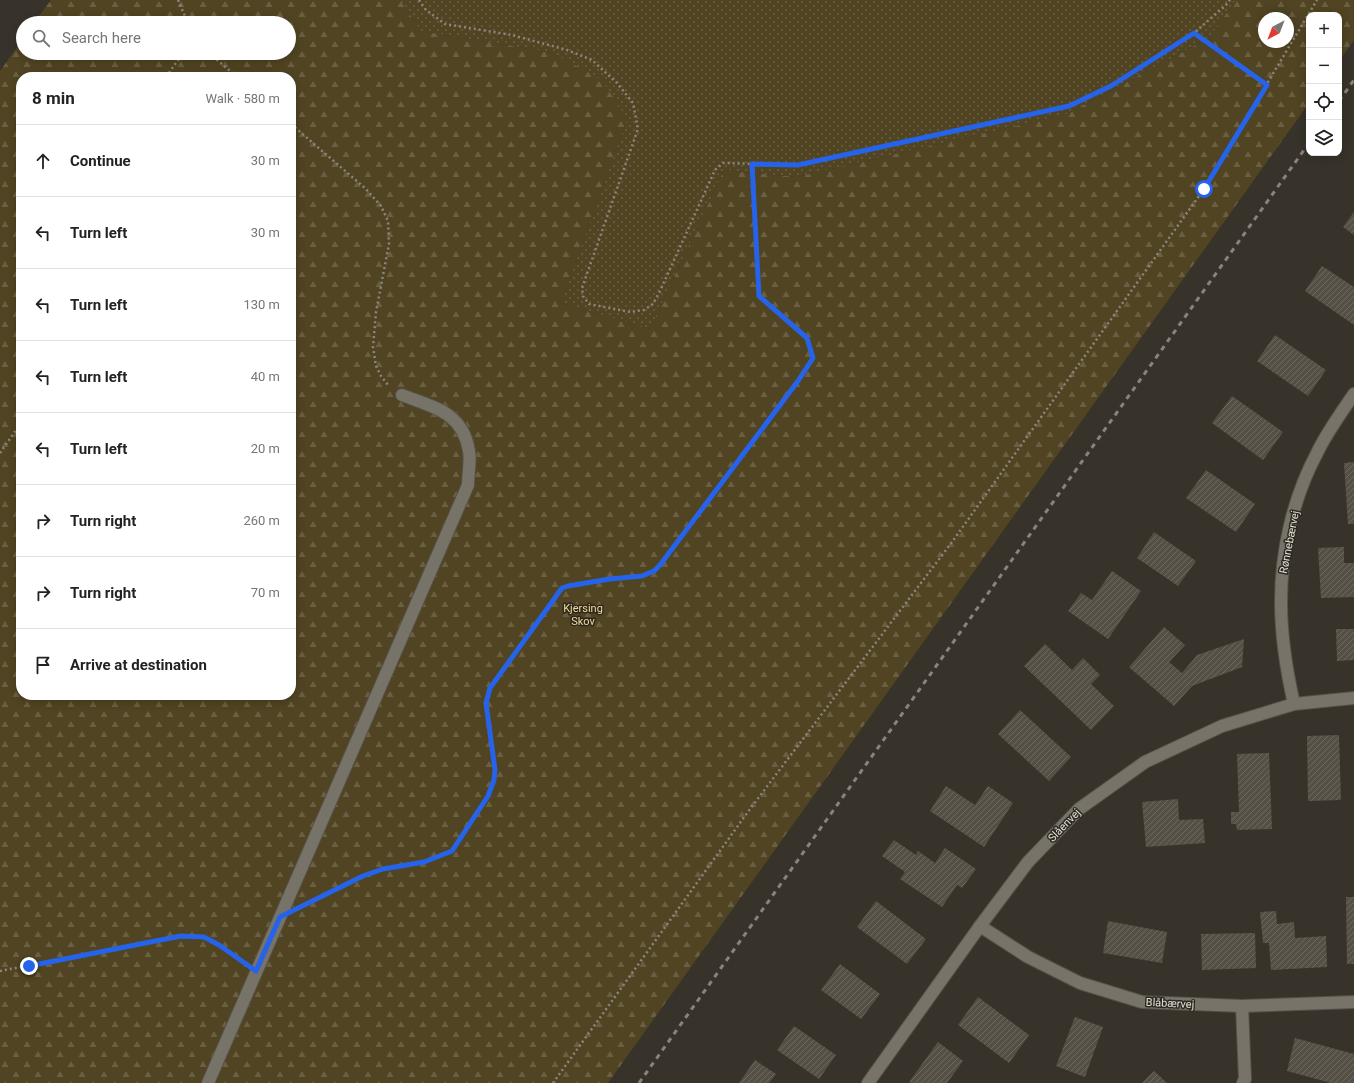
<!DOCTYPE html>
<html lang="en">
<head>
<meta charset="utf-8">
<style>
	:root { --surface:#fff; --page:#f2f2f2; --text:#222; --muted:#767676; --line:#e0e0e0 }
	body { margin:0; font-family:Roboto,sans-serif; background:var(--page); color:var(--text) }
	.controls { position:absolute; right:12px; top:12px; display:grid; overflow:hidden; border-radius:8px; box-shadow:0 2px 10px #0003 }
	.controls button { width:36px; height:36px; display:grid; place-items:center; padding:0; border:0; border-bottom:1px solid var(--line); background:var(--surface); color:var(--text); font:20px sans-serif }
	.compass { position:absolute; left:1258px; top:12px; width:36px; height:36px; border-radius:50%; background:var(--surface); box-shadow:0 2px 10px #0003; rotate:222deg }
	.stop { position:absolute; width:12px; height:12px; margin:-9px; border:3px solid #2563eb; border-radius:50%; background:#fff }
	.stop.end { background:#2563eb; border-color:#fff; box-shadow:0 1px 4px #0008 }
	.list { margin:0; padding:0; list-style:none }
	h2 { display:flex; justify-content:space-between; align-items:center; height:52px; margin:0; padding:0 16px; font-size:17px }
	h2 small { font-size:13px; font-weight:400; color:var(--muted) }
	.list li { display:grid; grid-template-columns:26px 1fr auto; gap:12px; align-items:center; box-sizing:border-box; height:72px; padding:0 16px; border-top:1px solid var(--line) }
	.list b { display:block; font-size:15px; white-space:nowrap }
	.list em { font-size:13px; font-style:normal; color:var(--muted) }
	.icon { flex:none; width:22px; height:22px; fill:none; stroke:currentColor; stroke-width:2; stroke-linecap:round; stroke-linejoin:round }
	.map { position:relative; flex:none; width:1354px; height:1083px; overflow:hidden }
	.search { position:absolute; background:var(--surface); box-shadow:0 2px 10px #0003; left:16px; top:16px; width:280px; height:44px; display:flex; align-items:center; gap:10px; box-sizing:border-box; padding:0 14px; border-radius:22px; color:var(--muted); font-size:15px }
	.panel { position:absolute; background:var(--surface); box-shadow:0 2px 10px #0003; left:16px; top:72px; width:280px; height:628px; border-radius:16px }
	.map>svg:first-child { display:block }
	.green { fill:url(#green-dots) }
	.forest { fill:url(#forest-firs); fill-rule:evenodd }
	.building { fill:url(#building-hatch) }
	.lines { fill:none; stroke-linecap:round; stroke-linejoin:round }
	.lane-casing { stroke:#55524a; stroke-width:14 }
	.street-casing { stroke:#55524a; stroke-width:14 }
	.path { stroke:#8a877f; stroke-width:2.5; stroke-dasharray:2 3; stroke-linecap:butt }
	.lane { stroke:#777368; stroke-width:12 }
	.street { stroke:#777368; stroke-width:12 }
	.rail { stroke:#88847d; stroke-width:3; stroke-dasharray:5 5; stroke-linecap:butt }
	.route { stroke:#2563eb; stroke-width:5 }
	.labels { text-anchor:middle; stroke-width:3; stroke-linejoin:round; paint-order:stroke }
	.street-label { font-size:11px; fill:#e2e0da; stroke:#2d2920 }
	.park-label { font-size:11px; fill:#f3da97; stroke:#2d2920 }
</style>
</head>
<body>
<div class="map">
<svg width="1354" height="1083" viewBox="0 0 1354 1083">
	<defs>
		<pattern id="green-dots" width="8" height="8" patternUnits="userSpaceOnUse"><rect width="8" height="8" fill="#514422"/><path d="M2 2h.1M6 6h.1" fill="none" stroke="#6a5f42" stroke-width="1.8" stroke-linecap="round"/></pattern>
		<pattern id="forest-firs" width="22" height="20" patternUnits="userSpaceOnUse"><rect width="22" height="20" fill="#514422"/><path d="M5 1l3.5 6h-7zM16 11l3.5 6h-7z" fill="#6a5f42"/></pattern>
		<pattern id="building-hatch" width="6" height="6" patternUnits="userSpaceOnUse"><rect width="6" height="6" fill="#545046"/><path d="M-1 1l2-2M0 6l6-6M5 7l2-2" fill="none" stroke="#6c6960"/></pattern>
	</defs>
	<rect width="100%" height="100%" fill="#37332a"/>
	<!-- green -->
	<polygon class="green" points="400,0 1236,0 1209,38 1067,114 797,177 724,170 650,329 561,303 627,119 553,53 421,31"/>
	<!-- forest -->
	<path class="forest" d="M51 0H400L421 31 553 53 602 80 627 119 561 303 650 329 724 170 797 177 1067 114 1209 38 1236 0H1354V40L1339 61V15H1309V103L608 1083H0V71L23 39V53H289V23H34ZM1264 18H1288V42H1264ZM21 77H291V695H21Z"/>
	<!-- building -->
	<g class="building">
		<polygon points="1354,212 1354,235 1343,227"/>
		<polygon points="1322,266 1354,287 1354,325 1305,291"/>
		<polygon points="1275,335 1326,370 1308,396 1257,361"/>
		<polygon points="1232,396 1283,432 1263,460 1212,423"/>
		<polygon points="1354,462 1354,524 1348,524 1344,463"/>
		<polygon points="1206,470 1255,504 1236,532 1186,498"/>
		<polygon points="1154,532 1196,561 1178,586 1137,558"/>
		<polygon points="1344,547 1344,563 1354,563 1354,597 1321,598 1318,548"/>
		<polygon points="1112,571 1141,591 1108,639 1068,611 1081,593 1092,600"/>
		<polygon points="1164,627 1185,645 1169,662 1182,673 1197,655 1244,639 1242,667 1192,686 1174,706 1129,667"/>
		<polygon points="1336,629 1354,629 1354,660 1337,661"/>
		<polygon points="1045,644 1072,670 1083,658 1100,675 1091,684 1114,706 1091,730 1024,666"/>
		<polygon points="1020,710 1071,757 1049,781 998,734"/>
		<polygon points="1339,735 1341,800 1308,801 1307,736"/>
		<polygon points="1269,753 1272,829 1237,830 1236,824 1231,824 1231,812 1239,812 1237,754"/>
		<polygon points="946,786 975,805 988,786 1013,803 984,847 930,811"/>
		<polygon points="1178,799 1179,820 1203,819 1205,843 1146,847 1142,802"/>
		<polygon points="894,840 916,855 918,851 935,863 945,848 976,869 962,888 957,885 942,907 900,879 905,872 882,856"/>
		<polygon points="1346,897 1354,897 1354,964 1347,964"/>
		<polygon points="876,901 926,939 907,964 857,927"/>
		<polygon points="1276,911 1277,924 1294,922 1295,938 1326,936 1327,967 1271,970 1269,943 1263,943 1260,912"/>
		<polygon points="1108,921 1167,932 1162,963 1103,953"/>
		<polygon points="1255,933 1256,968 1202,970 1201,934"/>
		<polygon points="840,964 880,994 861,1019 821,990"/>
		<polygon points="978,997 1029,1035 1009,1063 958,1025"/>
		<polygon points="1075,1017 1103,1027 1085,1077 1056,1066"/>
		<polygon points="794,1026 836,1055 819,1079 777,1050"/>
		<polygon points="1295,1038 1354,1054 1354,1083 1331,1083 1287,1071"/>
		<polygon points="938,1042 963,1061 947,1083 911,1083 909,1082"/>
		<polygon points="755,1060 776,1074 769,1083 739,1083"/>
		<polygon points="1154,1071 1167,1083 1142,1083"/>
	</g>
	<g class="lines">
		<defs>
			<path id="lane" d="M208 1083 468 485C468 474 471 461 469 451 463 412 433 407 402 395"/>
			<g id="street">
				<path d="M1294 704C1287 673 1281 634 1281 602 1281 551 1293 498 1317 453 1327 432 1341 413 1354 394"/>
				<polyline points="980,926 1028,957 1080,983 1142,1002 1242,1006 1354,1002"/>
				<polyline points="1242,1006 1245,1079 1243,1083"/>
				<polyline points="868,1083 980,926 1028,862 1079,809 1145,762 1222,726 1294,704 1354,698"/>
			</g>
		</defs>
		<!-- lane casing -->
		<use href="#lane" class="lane-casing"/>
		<!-- street casing -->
		<use href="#street" class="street-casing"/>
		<!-- path -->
		<g class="path">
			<polyline points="178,0 188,23"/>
			<polyline points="419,0 426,10 445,24 512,35 567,50 592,60 617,83 633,103 638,129 582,288 583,296 589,304 630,312 644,310 653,304 660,291 715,170 723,163 798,165 1069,106 1111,86 1194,33 1225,6 1230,0"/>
			<polyline points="1194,33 1267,85"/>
			<polyline points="209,53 237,77"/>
			<polyline points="166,77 183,53"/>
			<polyline points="291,124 366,189 381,206 388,221 389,244 376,312 373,347 376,366 381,376 388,385"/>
			<polyline points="0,453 21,423"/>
			<polyline points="306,904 363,876 383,869 424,862 452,851 488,796 494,780 495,770 486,703 490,688 562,588 568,586 610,579 642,576 654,571 661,565 798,381 813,358 807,338 759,295 752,164"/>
			<polyline points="0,971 181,936 203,937 219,945 242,962"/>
			<polyline points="553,1083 750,809 952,542 1204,189 1317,0"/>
		</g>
		<!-- lane -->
		<use href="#lane" class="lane"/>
		<!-- street -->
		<use href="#street" class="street"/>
		<!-- rail -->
		<g class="rail">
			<polyline points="1339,101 1354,80"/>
			<polyline points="639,1083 1309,143"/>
		</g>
	</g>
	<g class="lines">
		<!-- route -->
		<polyline class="route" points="29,966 181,936 204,937 219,945 256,971 280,917 363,876 383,869 424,862 452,851 488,796 494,780 495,770 486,703 490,688 562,588 568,586 610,579 642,576 654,571 660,565 798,381 813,358 807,338 759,296 752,164 798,165 1069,106 1111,86 1194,33 1267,85 1204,189"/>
	</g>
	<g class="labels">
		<!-- street labels -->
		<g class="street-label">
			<text transform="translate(1289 542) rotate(-79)" y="4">Rønnebærvej</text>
			<text transform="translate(1064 825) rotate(-46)" y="4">Slåenvej</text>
			<text transform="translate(1170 1003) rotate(3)" y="4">Blåbærvej</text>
		</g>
		<!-- park labels -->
		<g class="park-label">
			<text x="583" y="612">Kjersing<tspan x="583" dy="13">Skov</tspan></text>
		</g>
	</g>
</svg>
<div class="controls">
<button>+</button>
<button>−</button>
<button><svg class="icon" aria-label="locate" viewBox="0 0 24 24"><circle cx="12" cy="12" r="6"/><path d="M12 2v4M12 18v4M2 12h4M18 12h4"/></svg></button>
<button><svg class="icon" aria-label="layers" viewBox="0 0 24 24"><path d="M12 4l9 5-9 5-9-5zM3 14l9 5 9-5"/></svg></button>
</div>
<svg class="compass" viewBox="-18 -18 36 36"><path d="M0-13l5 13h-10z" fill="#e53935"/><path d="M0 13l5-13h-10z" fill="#767676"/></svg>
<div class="stop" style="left:1204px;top:189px"></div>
<div class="stop end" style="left:29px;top:966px"></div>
<div class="search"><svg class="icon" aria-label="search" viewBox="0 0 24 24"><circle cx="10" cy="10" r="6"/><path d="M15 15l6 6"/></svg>Search here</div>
<section class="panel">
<h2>8 min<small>Walk · 580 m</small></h2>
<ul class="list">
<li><svg class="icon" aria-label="ahead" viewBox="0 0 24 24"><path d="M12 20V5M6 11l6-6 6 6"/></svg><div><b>Continue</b></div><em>30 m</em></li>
<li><svg class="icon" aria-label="left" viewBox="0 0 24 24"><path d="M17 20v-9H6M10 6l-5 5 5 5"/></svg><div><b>Turn left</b></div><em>30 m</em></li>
<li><svg class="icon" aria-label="left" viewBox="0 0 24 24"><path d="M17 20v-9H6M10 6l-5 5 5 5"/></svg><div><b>Turn left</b></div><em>130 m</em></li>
<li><svg class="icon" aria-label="left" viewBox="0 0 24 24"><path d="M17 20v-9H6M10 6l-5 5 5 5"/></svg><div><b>Turn left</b></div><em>40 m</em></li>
<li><svg class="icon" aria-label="left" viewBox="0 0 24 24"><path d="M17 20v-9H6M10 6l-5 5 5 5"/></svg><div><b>Turn left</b></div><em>20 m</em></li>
<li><svg class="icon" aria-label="right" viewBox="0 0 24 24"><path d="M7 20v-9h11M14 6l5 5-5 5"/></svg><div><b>Turn right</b></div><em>260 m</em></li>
<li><svg class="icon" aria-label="right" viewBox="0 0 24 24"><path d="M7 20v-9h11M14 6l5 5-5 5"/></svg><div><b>Turn right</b></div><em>70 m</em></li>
<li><svg class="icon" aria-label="arrive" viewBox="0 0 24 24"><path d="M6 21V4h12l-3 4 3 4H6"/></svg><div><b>Arrive at destination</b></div></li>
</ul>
</section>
</div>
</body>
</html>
